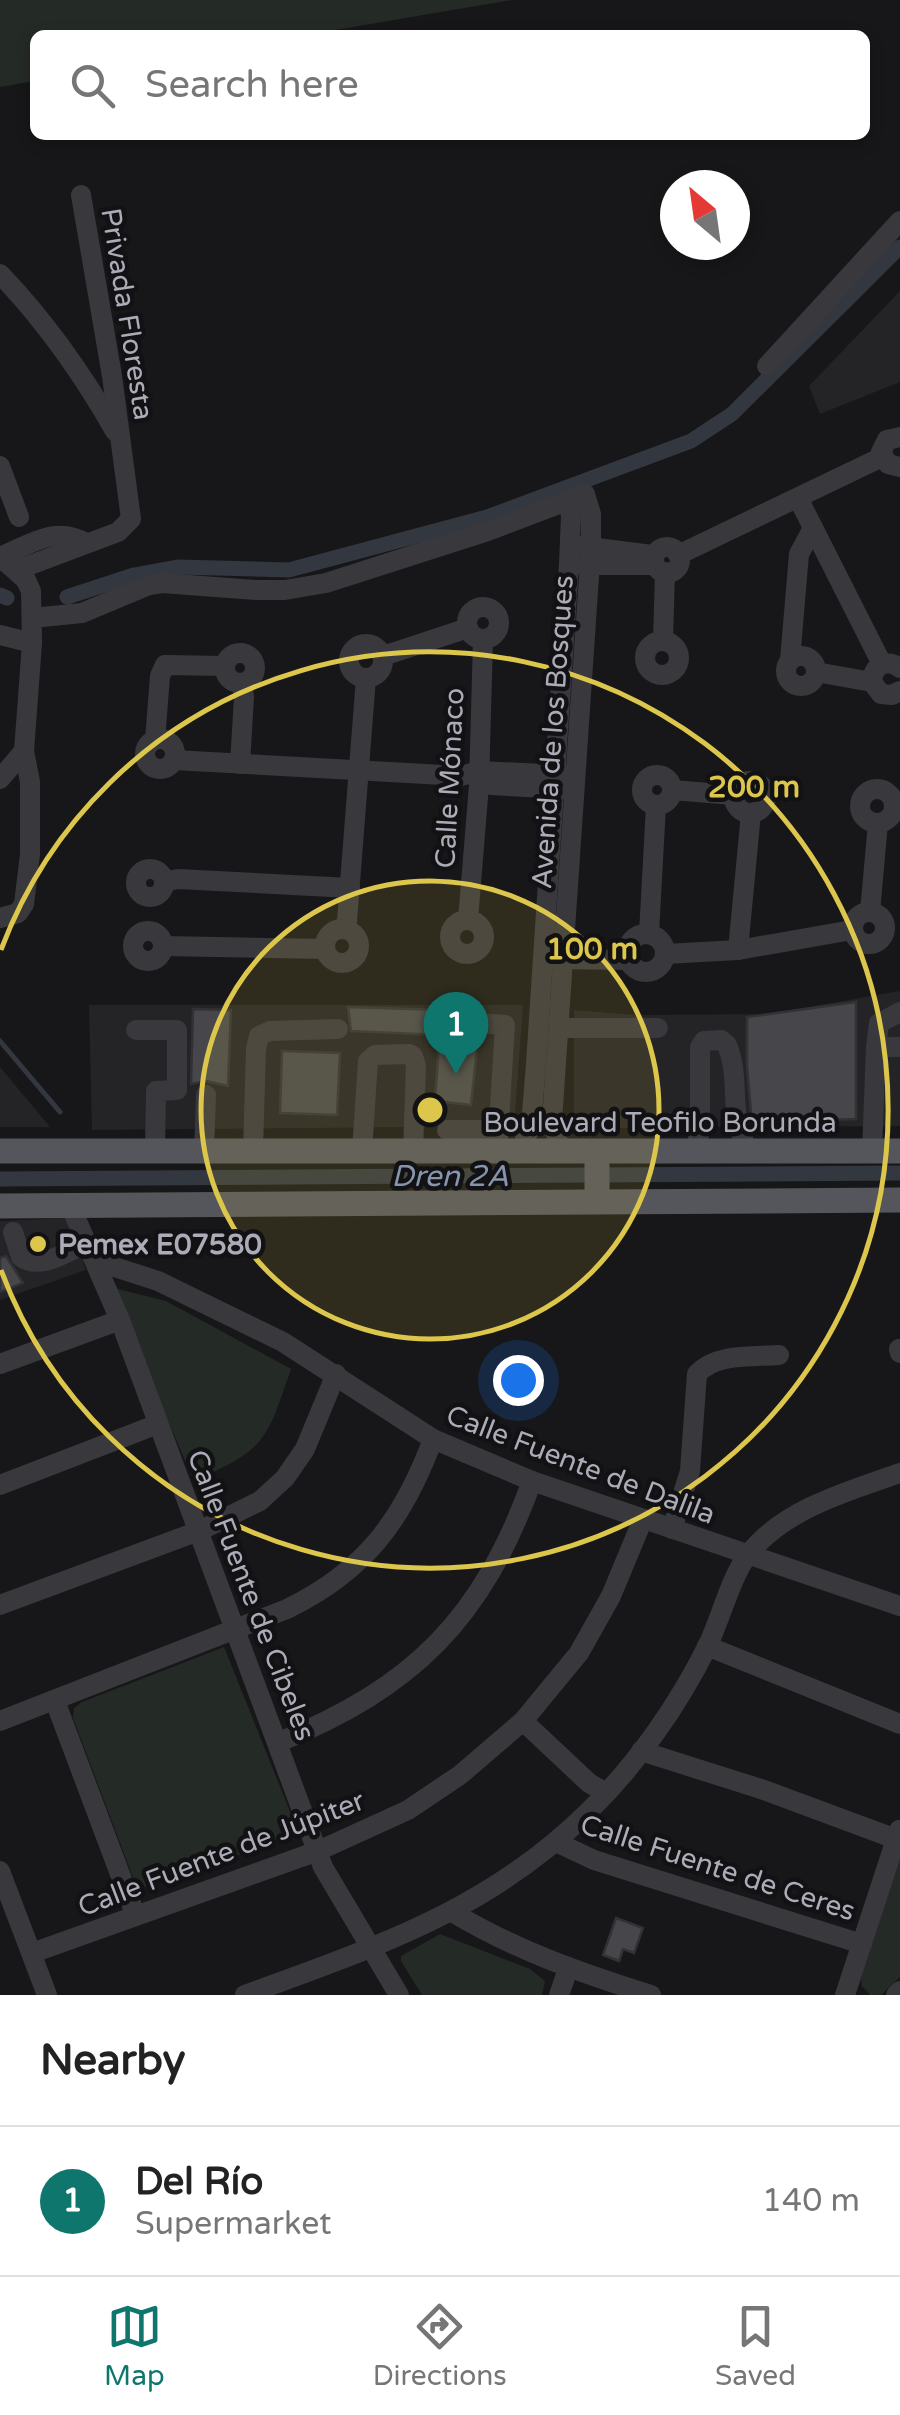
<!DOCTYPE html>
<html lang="en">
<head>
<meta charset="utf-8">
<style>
	:root { --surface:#fff; --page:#f6f6f6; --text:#222; --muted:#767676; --line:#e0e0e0; --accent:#0f766e }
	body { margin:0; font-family:"Varela Round",sans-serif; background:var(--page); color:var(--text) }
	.compass { position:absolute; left:660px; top:170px; width:90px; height:90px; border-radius:50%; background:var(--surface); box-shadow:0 5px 15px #0003; rotate:331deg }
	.you { position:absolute; left:518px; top:1380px; width:35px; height:35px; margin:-25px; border:8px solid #fff; border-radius:50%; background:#1a73e8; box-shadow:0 0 0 15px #1a73e833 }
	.badge { display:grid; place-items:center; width:65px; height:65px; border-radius:50%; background:var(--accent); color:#fff; font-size:32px; font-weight:700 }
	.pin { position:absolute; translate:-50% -82px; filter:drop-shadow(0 2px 5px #0008) }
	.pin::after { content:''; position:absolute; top:52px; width:35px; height:30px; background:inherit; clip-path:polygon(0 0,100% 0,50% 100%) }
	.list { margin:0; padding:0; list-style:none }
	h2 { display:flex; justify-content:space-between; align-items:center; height:130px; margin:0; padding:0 40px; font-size:42px }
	h2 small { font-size:32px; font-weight:400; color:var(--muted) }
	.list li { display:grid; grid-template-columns:65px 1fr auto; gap:30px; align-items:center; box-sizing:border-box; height:150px; padding:0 40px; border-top:2px solid var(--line) }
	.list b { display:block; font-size:38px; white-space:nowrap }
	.list p { margin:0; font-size:32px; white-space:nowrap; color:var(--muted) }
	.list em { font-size:32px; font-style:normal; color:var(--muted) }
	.icon { flex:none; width:55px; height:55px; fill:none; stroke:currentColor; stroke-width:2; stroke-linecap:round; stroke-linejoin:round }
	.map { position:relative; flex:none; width:900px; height:1995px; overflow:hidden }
	.search { position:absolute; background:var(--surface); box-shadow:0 5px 15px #0003; left:30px; right:30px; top:30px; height:110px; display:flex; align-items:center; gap:25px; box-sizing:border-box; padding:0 35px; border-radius:15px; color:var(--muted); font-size:38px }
	.sheet { height:280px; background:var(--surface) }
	nav { display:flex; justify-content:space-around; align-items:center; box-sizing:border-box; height:140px; border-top:2px solid var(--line); background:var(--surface); font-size:28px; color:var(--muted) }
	nav a { display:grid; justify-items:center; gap:5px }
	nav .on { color:var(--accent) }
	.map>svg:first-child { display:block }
	.built { fill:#242325 }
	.green { fill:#242a25 }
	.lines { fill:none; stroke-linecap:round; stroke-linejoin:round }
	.stream { stroke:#33373f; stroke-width:5 }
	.canal { stroke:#33373f; stroke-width:15 }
	.building { fill:#47474b; stroke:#323134; stroke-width:2.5 }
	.minor { stroke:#39383d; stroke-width:20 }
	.major { stroke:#55555c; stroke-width:25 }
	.ring { fill:none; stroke:#dcc64c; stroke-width:5 }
	.poi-dot { fill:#dcc64c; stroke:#121214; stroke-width:4 }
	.labels { text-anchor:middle; stroke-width:9; stroke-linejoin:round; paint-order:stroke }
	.street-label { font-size:28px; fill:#abacb7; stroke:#121214 }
	.poi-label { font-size:28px; font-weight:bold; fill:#abacb7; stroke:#121214; text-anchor:start }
	.water-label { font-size:30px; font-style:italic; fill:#8694ad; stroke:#121214 }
	.centre { fill:#dcc64c; stroke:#121214; stroke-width:5 }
	.ring-label { font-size:30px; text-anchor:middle; font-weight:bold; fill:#dcc64c; stroke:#121214; stroke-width:9; stroke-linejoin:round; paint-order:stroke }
</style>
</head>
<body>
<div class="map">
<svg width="900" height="1995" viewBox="0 0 900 1995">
	<rect width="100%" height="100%" fill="#171719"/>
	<!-- built -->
	<g class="built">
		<polygon points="900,291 900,382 820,414 809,386"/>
		<polygon points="900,991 900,1126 588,1128 574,1119 574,1010 636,1015 768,1014"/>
		<polygon points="89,1005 523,1005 514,1126 92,1130"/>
		<polygon points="0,1067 50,1127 0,1127"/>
		<polygon points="66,1218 86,1270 0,1300 0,1221"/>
	</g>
	<!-- green -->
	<g class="green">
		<polygon points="0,0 512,0 306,35 35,35 35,81 0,87"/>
		<path d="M110 1287 166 1301 291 1369C266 1442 266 1449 194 1481Z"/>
		<polygon points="224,1647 295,1824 289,1838 145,1887 134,1880 73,1718 74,1708 82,1702"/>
		<polygon points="900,1855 900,1977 881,1995 870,1995 862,1986 861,1978"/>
		<polygon points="440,1934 530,1969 545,1981 542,1995 422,1995 401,1961 401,1956"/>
	</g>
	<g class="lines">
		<!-- stream -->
		<polyline class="stream" points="0,1041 60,1112"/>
		<!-- canal -->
		<g class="canal">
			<polyline points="0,595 7,598"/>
			<polyline points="67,597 134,575 177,567 289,570 487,517 691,441 732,414 900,247"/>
			<polyline points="0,1179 900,1173"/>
		</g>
	</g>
	<!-- building -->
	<g class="building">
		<polygon points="856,1002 856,1119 752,1123 747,1066 747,1017"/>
		<polygon points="348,1007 441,1010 440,1035 351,1031"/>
		<polygon points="193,1009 231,1010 228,1086 206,1081 191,1084"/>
		<polygon points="439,1044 477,1047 471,1105 435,1101"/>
		<polygon points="282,1051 340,1053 337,1115 280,1113"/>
		<polygon points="6,1256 23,1283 0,1292 0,1258"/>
		<polygon points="616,1918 643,1928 634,1953 623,1949 619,1961 603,1955"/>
	</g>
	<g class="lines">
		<!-- minor -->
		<g class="minor">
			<path d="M0 274C46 322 82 373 115 431"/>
			<polyline points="767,366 900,221"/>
			<polyline points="900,437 887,440 881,452 888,464 900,467"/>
			<polyline points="0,466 19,517"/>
			<polyline points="798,498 882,664"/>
			<polyline points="581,546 652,555"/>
			<circle cx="667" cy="560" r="13"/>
			<polyline points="678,555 882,457"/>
			<polyline points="0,557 26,580 31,591 32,643 24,751 30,782 30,854 24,904 18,913 0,918"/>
			<path d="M0 557C31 544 55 525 86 543"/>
			<polyline points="581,565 655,565"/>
			<polyline points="17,570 118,532 131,519 112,376 81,195"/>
			<circle cx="483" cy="623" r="16"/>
			<polyline points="32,618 82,613 149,585 162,583 256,590 285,590 326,583 488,531 585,494 591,514 591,547 552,1121 561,1151"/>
			<polyline points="0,635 32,643"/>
			<polyline points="663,641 665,572"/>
			<circle cx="662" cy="658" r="17"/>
			<circle cx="366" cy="661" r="17"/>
			<circle cx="240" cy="668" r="15"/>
			<polyline points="383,656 468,628"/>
			<circle cx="801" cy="671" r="15"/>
			<polyline points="790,660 799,554 813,528"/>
			<path d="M900 668C887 658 873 665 872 682L881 694 892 695 900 691"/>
			<polyline points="816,672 872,682"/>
			<circle cx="160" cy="754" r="15"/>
			<polyline points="155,740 160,676 165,665 225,666"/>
			<polyline points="174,760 461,776 479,771 565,775"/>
			<polyline points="240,764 244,697 242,684"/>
			<circle cx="657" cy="790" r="15"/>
			<polyline points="0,779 24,751"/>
			<circle cx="750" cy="797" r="16"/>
			<polyline points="491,785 562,789"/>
			<circle cx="877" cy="806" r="17"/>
			<polyline points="672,790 734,795"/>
			<circle cx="150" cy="883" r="14"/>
			<polyline points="164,882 178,879 350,888"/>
			<circle cx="869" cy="928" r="16"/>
			<polyline points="870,912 878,823"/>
			<circle cx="467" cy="937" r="17"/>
			<polyline points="468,920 479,785 483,639"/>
			<polyline points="343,929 347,921 366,678"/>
			<circle cx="342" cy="946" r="17"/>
			<circle cx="148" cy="946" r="15"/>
			<polyline points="649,934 656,805"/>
			<circle cx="646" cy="953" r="19"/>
			<polyline points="163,946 325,949"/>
			<polyline points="738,950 751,813"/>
			<polyline points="665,954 738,950 852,930"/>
			<polyline points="554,959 629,960"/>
			<polyline points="900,1012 879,1023 876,1047 900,1047"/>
			<polyline points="453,1021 505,1025 497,1153"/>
			<polyline points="559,1028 658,1028"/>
			<polyline points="136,1030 177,1030 177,1090 156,1091 155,1151"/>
			<polyline points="447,1130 497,1130"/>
			<polyline points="253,1150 256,1049 259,1036 270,1031 338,1029"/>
			<polyline points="204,1151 206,1095"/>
			<polyline points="362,1151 368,1061 375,1055 409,1054 413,1056 416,1066 413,1151"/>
			<polyline points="520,1152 531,1125 536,1064 569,564 571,516 568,501"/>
			<polyline points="872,1152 876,1047"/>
			<path d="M694 1153 700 1131V1047L704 1041 721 1040 727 1045C742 1081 726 1114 750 1153"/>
			<polyline points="70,1205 120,1320 323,1867 399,1995"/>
			<path d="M13 1232 21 1257C40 1271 68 1251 87 1243"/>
			<polyline points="96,1261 158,1281 283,1342 433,1439 532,1481 900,1606"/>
			<polyline points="899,1349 900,1353"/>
			<polyline points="0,1364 120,1320"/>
			<polyline points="0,1485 158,1424"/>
			<path d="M672 1529 690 1471 697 1374C716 1353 753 1357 779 1355"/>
			<polyline points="0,1605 199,1531 260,1501 285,1478 305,1449 336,1374"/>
			<polyline points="707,1646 900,1724"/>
			<polyline points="55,1701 135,1914"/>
			<path d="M0 1721 287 1609C365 1571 403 1520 433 1439"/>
			<polyline points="523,1721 589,1783 606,1793"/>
			<path d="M279 1742C414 1687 482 1619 532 1481"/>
			<polyline points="641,1751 761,1789 896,1839"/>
			<polyline points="556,1842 594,1860 862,1944"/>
			<polyline points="0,1871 47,1995"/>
			<path d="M452 1912C515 1950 581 1973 651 1995"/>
			<polyline points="32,1953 318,1851 408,1810 460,1775 523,1721 579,1653 611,1596 643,1519"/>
			<path d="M245 1995C375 1947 488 1911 589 1811 637 1764 679 1704 708 1645 720 1620 732 1574 748 1555 783 1509 849 1491 900 1473"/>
			<polyline points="559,1995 568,1969"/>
			<polyline points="845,1995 899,1830"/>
			<polyline points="896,1995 900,1991"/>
		</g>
		<!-- major -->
		<g class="major">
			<polyline points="0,1151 900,1151"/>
			<polyline points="597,1201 597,1153"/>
			<polyline points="0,1206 900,1200"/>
		</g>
	</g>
	<!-- distance rings -->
	<circle cx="430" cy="1110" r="229" fill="#dcc64c" fill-opacity=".12"/>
	<g class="ring">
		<circle cx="430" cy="1110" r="229"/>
		<path d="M1 950A458 458 0 1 1 1 1270"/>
	</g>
	<!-- markers -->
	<circle class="poi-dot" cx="38" cy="1244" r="10"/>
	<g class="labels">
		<!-- street labels -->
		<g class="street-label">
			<text transform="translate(128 314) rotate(81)" y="10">Privada Floresta</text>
			<text transform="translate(552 732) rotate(-86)" y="10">Avenida de los Bosques</text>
			<text transform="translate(449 778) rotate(-87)" y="10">Calle Mónaco</text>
			<text x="660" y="1132">Boulevard Teofilo Borunda</text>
			<text transform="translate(581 1464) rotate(21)" y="10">Calle Fuente de Dalila</text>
			<text transform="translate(252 1595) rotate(69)" y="10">Calle Fuente de Cibeles</text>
			<text transform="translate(221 1853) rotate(-21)" y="10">Calle Fuente de Júpiter</text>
			<text transform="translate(718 1867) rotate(18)" y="10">Calle Fuente de Ceres</text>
		</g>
		<!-- poi labels -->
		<g class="poi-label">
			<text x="58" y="1254">Pemex E07580</text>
		</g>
		<!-- water labels -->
		<g class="water-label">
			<text x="450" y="1186">Dren 2A</text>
		</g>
	</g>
	<circle cx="430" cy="1110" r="15" class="centre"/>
	<g class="ring-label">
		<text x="754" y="797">200 m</text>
		<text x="592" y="959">100 m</text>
	</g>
</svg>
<svg class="compass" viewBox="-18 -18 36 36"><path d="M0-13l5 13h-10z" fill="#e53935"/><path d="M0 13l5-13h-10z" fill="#767676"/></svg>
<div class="you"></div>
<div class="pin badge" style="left:456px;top:1074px">1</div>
<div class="search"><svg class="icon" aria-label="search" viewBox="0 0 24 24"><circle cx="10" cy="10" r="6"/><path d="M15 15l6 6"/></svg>Search here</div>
</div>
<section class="sheet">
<h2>Nearby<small></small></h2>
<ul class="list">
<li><span class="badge">1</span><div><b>Del Río</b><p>Supermarket</p></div><em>140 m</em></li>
</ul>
</section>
<nav>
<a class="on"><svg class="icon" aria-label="map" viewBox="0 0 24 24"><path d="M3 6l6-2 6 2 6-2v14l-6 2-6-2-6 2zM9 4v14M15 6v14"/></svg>Map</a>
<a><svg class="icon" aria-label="directions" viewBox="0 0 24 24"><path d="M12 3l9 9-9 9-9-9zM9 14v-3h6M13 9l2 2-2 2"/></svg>Directions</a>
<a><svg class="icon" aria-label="saved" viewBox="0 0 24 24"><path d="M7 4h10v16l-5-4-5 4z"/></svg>Saved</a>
</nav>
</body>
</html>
